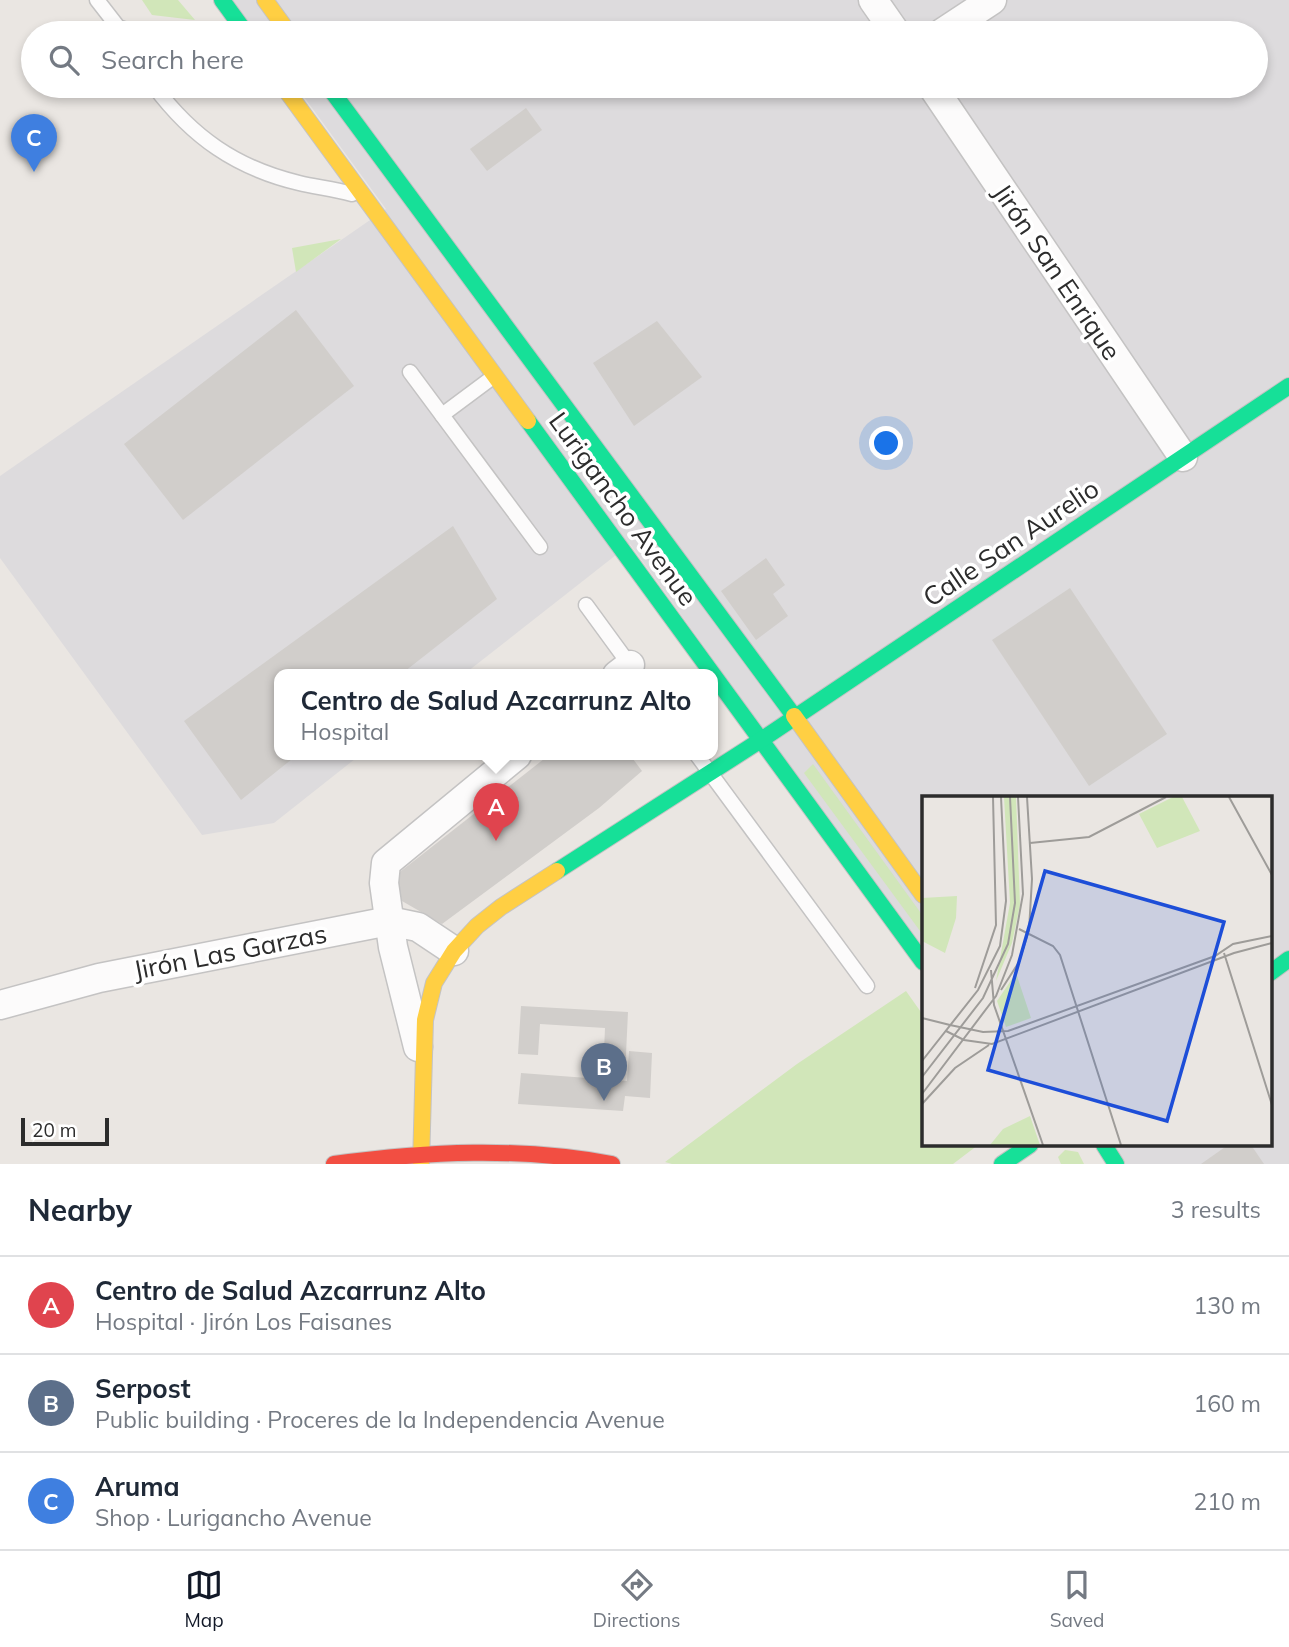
<!DOCTYPE html>
<html lang="en">
<head>
<meta charset="utf-8">
<style>
	:root { --surface:#fff; --page:#f6f6f7; --text:#1f2937; --muted:#747a83; --line:#e0e1e3; --accent:#111827 }
	body { margin:0; font-family:Mulish,sans-serif; background:var(--page); color:var(--text) }
	.scale { position:absolute; left:21px; bottom:18px; width:88px; box-sizing:border-box; padding-left:7px; border:4px solid #2c2c2c; border-top:0; font-size:19px; line-height:24px; white-space:nowrap; color:#2c2c2c; -webkit-text-stroke:5px #fff; paint-order:stroke }
	.you { position:absolute; left:887px; top:444px; width:24px; height:24px; margin:-18px; border:5px solid #fff; border-radius:50%; background:#1a73e8; box-shadow:0 0 0 10px #1a73e833 }
	.badge { display:grid; place-items:center; width:46px; height:46px; border-radius:50%; background:var(--accent); color:#fff; font-size:23px; font-weight:700 }
	.pin { position:absolute; translate:-50% -58px; filter:drop-shadow(0 2px 4px #0008) }
	.pin::after { content:''; position:absolute; top:37px; width:24px; height:21px; background:inherit; clip-path:polygon(0 0,100% 0,50% 100%) }
	.popup { position:absolute; left:274px; top:669px; width:444px; height:91px; box-sizing:border-box; display:grid; place-content:center; border-radius:14px; background:var(--surface); filter:drop-shadow(0 2px 5px #0005); font-size:23px; white-space:nowrap; color:var(--muted) }
	.popup b { font-size:26px; color:var(--text) }
	.popup::after { content:''; position:absolute; left:50%; top:100%; margin-left:-14px; border:14px solid transparent; border-top-color:var(--surface) }
	.list { margin:0; padding:0; list-style:none }
	h2 { display:flex; justify-content:space-between; align-items:center; height:91px; margin:0; padding:0 28px; font-size:30px }
	h2 small { font-size:23px; font-weight:400; color:var(--muted) }
	.list li { display:grid; grid-template-columns:46px 1fr auto; gap:21px; align-items:center; box-sizing:border-box; height:98px; padding:0 28px; border-top:2px solid var(--line) }
	.list b { display:block; font-size:26px; white-space:nowrap }
	.list p { margin:0; font-size:23px; white-space:nowrap; color:var(--muted) }
	.list em { font-size:23px; font-style:normal; color:var(--muted) }
	.icon { flex:none; width:38px; height:38px; fill:none; stroke:currentColor; stroke-width:2; stroke-linecap:round; stroke-linejoin:round }
	.map { position:relative; flex:none; width:1289px; height:1164px; overflow:hidden }
	.search { position:absolute; background:var(--surface); box-shadow:0 4px 10px #0003; left:21px; right:21px; top:21px; height:77px; display:flex; align-items:center; gap:18px; box-sizing:border-box; padding:0 24px; border-radius:38px; color:var(--muted); font-size:26px }
	.sheet { height:385px; background:var(--surface) }
	nav { display:flex; justify-content:space-around; align-items:center; box-sizing:border-box; height:98px; border-top:2px solid var(--line); background:var(--surface); font-size:19px; color:var(--muted) }
	nav a { display:grid; justify-items:center; gap:4px }
	nav .on { color:var(--accent) }
	.map>svg:first-child { display:block }
	.industrial { fill:#dddbdd }
	.green { fill:#d1e6b9 }
	.building { fill:#d1cecb }
	.lines { fill:none; stroke-linecap:round; stroke-linejoin:round }
	.lane-casing { stroke:#c4c3c3; stroke-width:17 }
	.street-casing { stroke:#c4c3c3; stroke-width:31 }
	.fast-casing { stroke:#c4c3c3; stroke-width:18 }
	.slow-casing { stroke:#c4c3c3; stroke-width:18 }
	.jam-casing { stroke:#c4c3c3; stroke-width:18 }
	.lane { stroke:#fcfbfb; stroke-width:14 }
	.street { stroke:#fcfbfb; stroke-width:28 }
	.fast { stroke:#16e098; stroke-width:16 }
	.slow { stroke:#ffcf43; stroke-width:16 }
	.jam { stroke:#f24e42; stroke-width:16 }
	.labels { text-anchor:middle; stroke-width:7; stroke-linejoin:round; paint-order:stroke }
	.street-label { font-size:26px; fill:#2c2c2c; stroke:#fff }
	.inset-road { fill:none; stroke:#9e9c99; stroke-width:2 }
	.view { fill:#1d4ed8; fill-opacity:0.15; stroke:#1d4ed8; stroke-width:3.5 }
	.inset-edge { fill:none; stroke:#2c2c2c; stroke-width:3.5 }
</style>
</head>
<body>
<div class="map">
<svg width="1289" height="1164" viewBox="0 0 1289 1164">
	<rect width="100%" height="100%" fill="#eae6e2"/>
	<!-- industrial -->
	<polygon class="industrial" points="233,0 1289,0 1289,1164 1114,1164 1092,1145 1270,1145 1270,798 923,798 923,950 630,544 463,675 279,675 279,755 360,755 274,823 202,835 0,558 0,476 386,209 296,86 1256,86 1256,33 257,33"/>
	<!-- green -->
	<g class="green">
		<polygon points="142,0 178,0 195,20 152,15"/>
		<polygon points="341,239 296,272 292,248"/>
		<polygon points="813,764 923,916 923,935 804,773"/>
		<polygon points="906,991 923,1015 923,1145 978,1145 953,1164 672,1164 665,1162 797,1064"/>
		<polygon points="1065,1150 1078,1152 1084,1164 1061,1164 1058,1157"/>
	</g>
	<!-- building -->
	<g class="building">
		<polygon points="526,108 542,130 487,171 470,149"/>
		<polygon points="296,310 354,386 183,520 124,444"/>
		<polygon points="657,321 702,377 634,426 593,363"/>
		<polygon points="453,526 497,599 400,675 279,675 279,755 297,755 241,800 184,721"/>
		<polygon points="766,558 785,585 773,594 788,616 756,640 721,591"/>
		<polygon points="1070,588 1167,734 1089,786 992,640"/>
		<polygon points="549,755 630,755 642,771 599,808 442,924 395,897 396,875"/>
		<polygon points="521,1006 628,1012 625,1075 603,1074 605,1028 540,1024 538,1055 518,1054"/>
		<polygon points="629,1051 652,1053 650,1098 625,1096 623,1111 518,1104 521,1073 627,1081"/>
		<polygon points="1228,1145 1251,1145 1264,1164 1201,1164"/>
	</g>
	<g class="lines">
		<defs>
			<g id="lane">
				<polyline points="97,0 118,27 135,33"/>
				<path d="M154 86C192 137 236 168 299 183 316 187 334 189 352 194"/>
				<polyline points="410,372 540,547"/>
				<polyline points="442,415 493,377"/>
				<polyline points="586,605 632,668"/>
				<polyline points="697,755 867,986"/>
			</g>
			<g id="street">
				<polyline points="873,0 896,33"/>
				<polyline points="942,33 992,0"/>
				<polyline points="932,86 1183,457"/>
				<polyline points="617,675 630,665"/>
				<polyline points="0,1005 99,978 389,921 418,927 454,951"/>
				<polyline points="418,1047 393,947 384,883 386,863 517,755"/>
			</g>
			<g id="fast">
				<polyline points="222,0 246,33"/>
				<polyline points="328,86 794,716"/>
				<polyline points="528,421 923,962"/>
				<polyline points="557,871 761,740 1289,386"/>
				<polyline points="1270,973 1289,959"/>
				<polyline points="1104,1145 1116,1164"/>
				<polyline points="1002,1164 1030,1145"/>
			</g>
			<g id="slow">
				<polyline points="265,0 289,33"/>
				<polyline points="283,86 528,421"/>
				<polyline points="794,716 923,895"/>
				<polyline points="421,1164 425,1020 434,983 454,951 477,926 501,907 557,871"/>
			</g>
			<path id="jam" d="M334 1164C428 1151 519 1147 612 1164"/>
		</defs>
		<!-- lane casing -->
		<use href="#lane" class="lane-casing"/>
		<!-- street casing -->
		<use href="#street" class="street-casing"/>
		<!-- fast casing -->
		<use href="#fast" class="fast-casing"/>
		<!-- slow casing -->
		<use href="#slow" class="slow-casing"/>
		<!-- jam casing -->
		<use href="#jam" class="jam-casing"/>
		<!-- lane -->
		<use href="#lane" class="lane"/>
		<!-- street -->
		<use href="#street" class="street"/>
		<!-- fast -->
		<use href="#fast" class="fast"/>
		<!-- slow -->
		<use href="#slow" class="slow"/>
		<!-- jam -->
		<use href="#jam" class="jam"/>
	</g>
	<g class="labels">
		<!-- street labels -->
		<g class="street-label">
			<text transform="translate(1057 272) rotate(56)" y="9">Jirón San Enrique</text>
			<text transform="translate(623 509) rotate(54)" y="9">Lurigancho Avenue</text>
			<text transform="translate(1011 543) rotate(-34)" y="9">Calle San Aurelio</text>
			<text transform="translate(230 952) rotate(-11)" y="9">Jirón Las Garzas</text>
		</g>
	</g>
	<!-- overview -->
	<g transform="translate(922 796)">
		<rect width="350" height="350" fill="#eae6e2"/>
		<path d="M82 1H94L98 109 90 147 74 185 88 107ZM251 1H260L278 35 235 52 217 18ZM35 100 34 122 23 157 0 145V102ZM94 177 109 222 84 231 75 205ZM108 320 118 349H68L81 333Z" fill="#d1e6b9"/>
		<path class="inset-road" d="M307 1 350 79M108 47 167 41 244 1M97 133 131 150 138 159 199 349M302 157 350 309M69 174 72 209 121 349M53 192 74 129 71 1M79 194 97 166 107 134 110 83 105 1M0 222 28 229M28 229 61 236 86 235 293 160 311 148 350 140M24 235 42 244 70 248 312 157 350 147M0 265 56 194 78 150 84 105 79 1M0 281 61 202 86 148 93 107 88 1M0 298 74 200 90 159 101 98 96 1M0 308 33 272 67 249"/>
		<path class="view" d="M123 75 302 126 245 325 66 274Z"/>
		<rect width="350" height="350" class="inset-edge"/>
	</g>
</svg>
<div class="scale">20 m</div>
<div class="you"></div>
<div class="pin badge" style="left:496px;top:841px;background:#e0444e">A</div>
<div class="popup"><b>Centro de Salud Azcarrunz Alto</b>Hospital</div>
<div class="pin badge" style="left:604px;top:1101px;background:#5c6f8a">B</div>
<div class="pin badge" style="left:34px;top:172px;background:#3f7fe0">C</div>
<div class="search"><svg class="icon" aria-label="search" viewBox="0 0 24 24"><circle cx="10" cy="10" r="6"/><path d="M15 15l6 6"/></svg>Search here</div>
</div>
<section class="sheet">
<h2>Nearby<small>3 results</small></h2>
<ul class="list">
<li><span class="badge" style="background:#e0444e">A</span><div><b>Centro de Salud Azcarrunz Alto</b><p>Hospital · Jirón Los Faisanes</p></div><em>130 m</em></li>
<li><span class="badge" style="background:#5c6f8a">B</span><div><b>Serpost</b><p>Public building · Proceres de la Independencia Avenue</p></div><em>160 m</em></li>
<li><span class="badge" style="background:#3f7fe0">C</span><div><b>Aruma</b><p>Shop · Lurigancho Avenue</p></div><em>210 m</em></li>
</ul>
</section>
<nav>
<a class="on"><svg class="icon" aria-label="map" viewBox="0 0 24 24"><path d="M3 6l6-2 6 2 6-2v14l-6 2-6-2-6 2zM9 4v14M15 6v14"/></svg>Map</a>
<a><svg class="icon" aria-label="directions" viewBox="0 0 24 24"><path d="M12 3l9 9-9 9-9-9zM9 14v-3h6M13 9l2 2-2 2"/></svg>Directions</a>
<a><svg class="icon" aria-label="saved" viewBox="0 0 24 24"><path d="M7 4h10v16l-5-4-5 4z"/></svg>Saved</a>
</nav>
</body>
</html>
